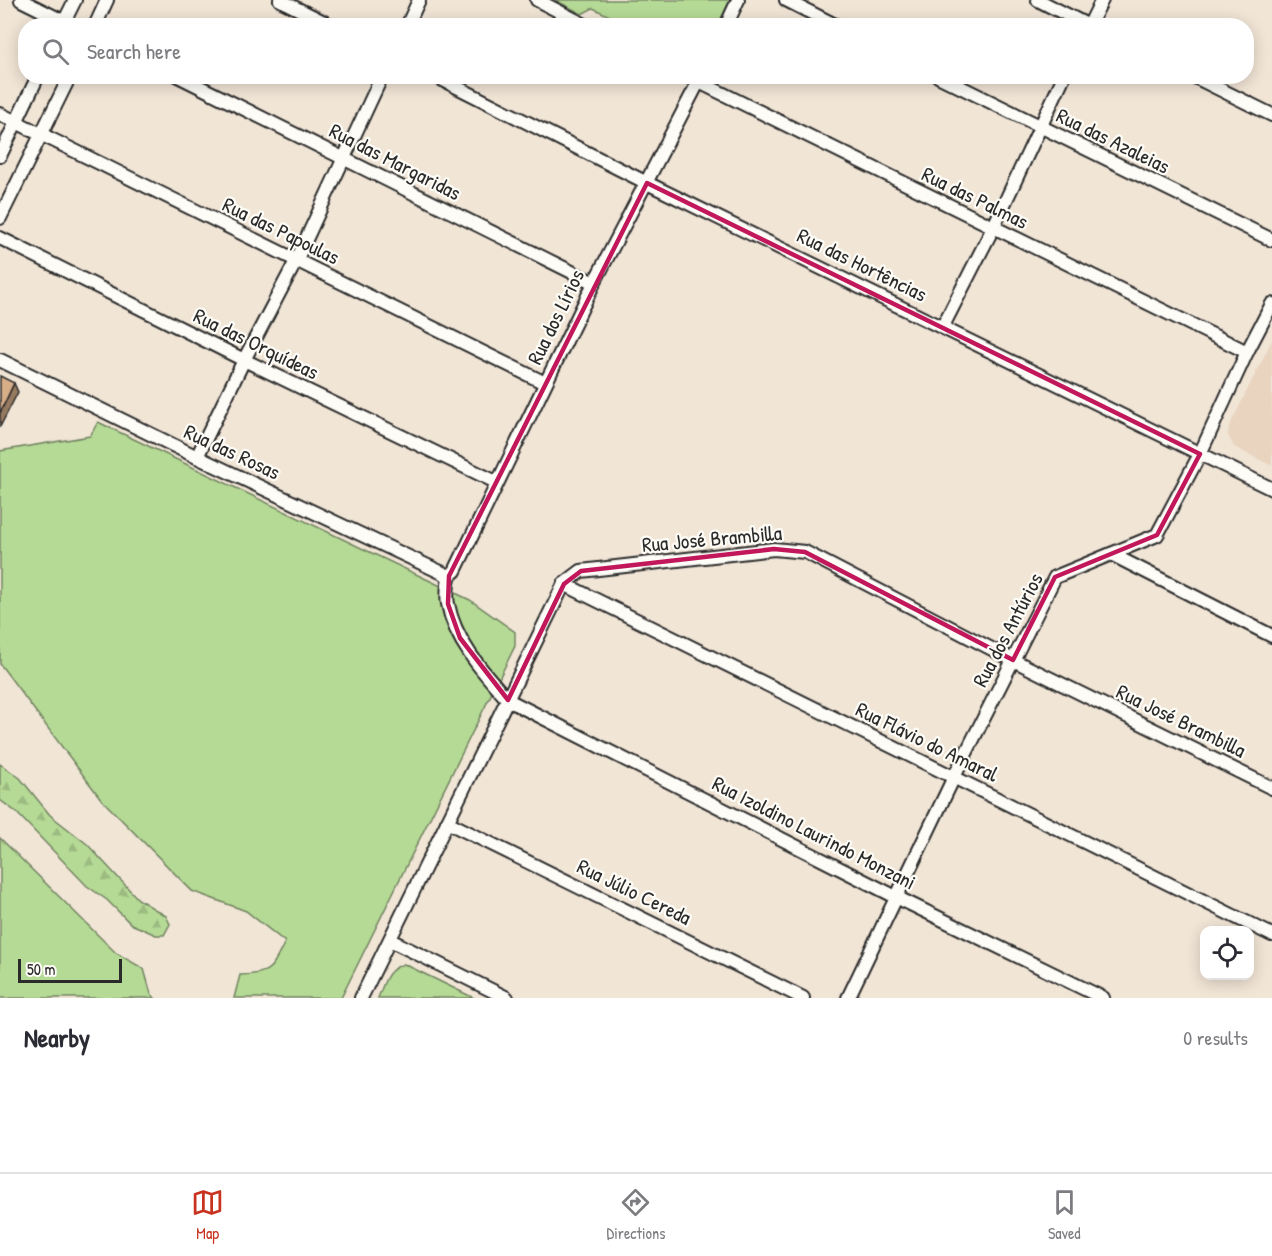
<!DOCTYPE html>
<html lang="en">
<head>
<meta charset="utf-8">
<style>
	:root { --surface:#fff; --page:#f7f7f7; --text:#2b2b33; --muted:#7c7c81; --line:#e1e1e2; --accent:#c8321e }
	body { margin:0; font-family:"Patrick Hand",sans-serif; background:var(--page); color:var(--text) }
	.controls { position:absolute; right:18px; bottom:18px; display:grid; overflow:hidden; border-radius:12px; box-shadow:0 3px 15px #0003 }
	.controls button { width:54px; height:54px; display:grid; place-items:center; padding:0; border:0; border-bottom:2px solid var(--line); background:var(--surface); color:var(--text); font:30px sans-serif }
	.scale { position:absolute; left:18px; bottom:15px; width:104px; box-sizing:border-box; padding-left:6px; border:3px solid #2b2b2b; border-top:0; font-size:16px; line-height:21px; white-space:nowrap; color:#2b2b2b; -webkit-text-stroke:4px #fdfcf7; paint-order:stroke }
	.list { margin:0; padding:0; list-style:none }
	h2 { display:flex; justify-content:space-between; align-items:center; height:78px; margin:0; padding:0 24px; font-size:26px }
	h2 small { font-size:20px; font-weight:400; color:var(--muted) }
	.icon { flex:none; width:33px; height:33px; fill:none; stroke:currentColor; stroke-width:2; stroke-linecap:round; stroke-linejoin:round }
	.map { position:relative; flex:none; width:1272px; height:998px; overflow:hidden }
	.search { position:absolute; background:var(--surface); box-shadow:0 3px 15px #0003; left:18px; right:18px; top:18px; height:66px; display:flex; align-items:center; gap:15px; box-sizing:border-box; padding:0 21px; border-radius:24px; color:var(--muted); font-size:22px }
	.sheet { height:174px; background:var(--surface) }
	nav { display:flex; justify-content:space-around; align-items:center; box-sizing:border-box; height:84px; border-top:2px solid var(--line); background:var(--surface); font-size:16px; color:var(--muted) }
	nav a { display:grid; justify-items:center; gap:3px }
	nav .on { color:var(--accent) }
	.map>svg:first-child { display:block }
	.built { fill:#e9d4bf }
	.green { fill:#b5da95; stroke:#708260; stroke-width:1.5 }
	.forest { fill:url(#forest-firs); stroke:#708260; stroke-width:1.5 }
	.lines { fill:none; stroke-linecap:round; stroke-linejoin:round }
	.minor-casing { stroke:#2b2b2b; stroke-width:16 }
	.minor { stroke:#fdfcf7; stroke-width:12 }
	.shaded-wall { fill:#967a5f; stroke:#2b2b2b; stroke-width:1.5 }
	.building { fill:#d6ae88; stroke:#2b2b2b; stroke-width:1.5 }
	.marked { fill:none; stroke:#c2185b; stroke-width:4.5; stroke-linejoin:round }
	.labels { text-anchor:middle; stroke-width:4.5; stroke-linejoin:round; paint-order:stroke }
	.street-label { font-size:21px; fill:#2b2b2b; stroke:#fdfcf7 }
</style>
</head>
<body>
<div class="map">
<svg width="1272" height="998" viewBox="0 0 1272 998">
	<defs>
		<pattern id="forest-firs" width="22" height="20" patternUnits="userSpaceOnUse" patternTransform="scale(1.5)"><rect width="22" height="20" fill="#b5da95"/><path d="M5 1l3.5 6h-7zM16 11l3.5 6h-7z" fill="#9cbb81"/></pattern>
	</defs>
	<rect width="100%" height="100%" fill="#f1e5d6"/>
	<filter id="ink" filterUnits="userSpaceOnUse"><feTurbulence type="fractalNoise" baseFrequency=".0167" numOctaves="2"/><feDisplacementMap in="SourceGraphic" scale="12" xChannelSelector="R" yChannelSelector="G"/><feConvolveMatrix kernelMatrix="1 2 1 2 8 2 1 2 1" color-interpolation-filters="sRGB"/></filter>
	<g filter="url(#ink)">
		<!-- built -->
		<polygon class="built" points="1272,340 1272,466 1234,447 1228,435 1229,427"/>
		<!-- green -->
		<g class="green">
			<polygon points="555,0 730,0 718,25 628,25 593,8 582,14"/>
			<path d="M98 422 470 600 515 632V646L341 998H234L240 975C272 974 271 969 285 942L246 911 192 891 101 799 0 664V451L90 436Z"/>
			<polygon points="0,838 116,953 144,969 151,994 155,998 0,998"/>
			<path d="M404 964 474 998H378C385 981 386 970 404 964Z"/>
		</g>
		<!-- forest -->
		<polygon class="forest" points="0,764 20,778 50,815 87,844 138,899 166,916 170,924 164,935 156,935 131,924 107,900 87,886 16,812 0,800"/>
		<g class="lines">
			<defs>
				<g id="minor">
					<polyline points="21,0 73,26"/>
					<polyline points="280,0 332,26"/>
					<polyline points="537,0 587,26"/>
					<polyline points="786,0 837,26"/>
					<polyline points="1038,0 1089,26 1102,0"/>
					<polyline points="62,26 75,0"/>
					<polyline points="95,26 107,0"/>
					<polyline points="407,26 419,0"/>
					<polyline points="726,26 738,0"/>
					<polyline points="178,76 594,283"/>
					<polyline points="435,76 647,183 1272,489"/>
					<polyline points="687,76 1247,352"/>
					<polyline points="938,76 1272,240"/>
					<polyline points="1193,76 1272,115"/>
					<polyline points="0,114 545,383"/>
					<polyline points="0,156 38,76"/>
					<polyline points="0,218 70,76"/>
					<polyline points="0,238 244,360 496,482"/>
					<polyline points="943,326 993,228 1064,76"/>
					<polyline points="0,360 197,457 449,576"/>
					<polyline points="197,457 244,360 296,261 382,76"/>
					<polyline points="1111,554 1272,636"/>
					<path d="M449 576C448 585 446 596 448 604 455 642 484 673 508 700L896 897 1103 998"/>
					<polyline points="449,576 455,571 594,283 701,77"/>
					<polyline points="564,584 1272,935"/>
					<polyline points="447,822 803,998"/>
					<polyline points="390,940 507,998"/>
					<polyline points="361,998 564,584 581,571 774,549 805,552 1013,660 1272,788"/>
					<polyline points="848,998 954,777 1055,577 1157,535 1200,454 1247,352 1272,304"/>
				</g>
			</defs>
			<!-- minor casing -->
			<use href="#minor" class="minor-casing"/>
			<!-- minor -->
			<use href="#minor" class="minor"/>
		</g>
		<!-- shaded-wall -->
		<polygon class="shaded-wall" points="14,383 18,392 0,427 0,413"/>
		<!-- building -->
		<polygon class="building" points="0,376 14,383 0,413"/>
	</g>
	<!-- marked area -->
	<path class="marked" d="M647 183 1200 454 1157 535 1055 577 1013 660 805 552 774 549 581 571 564 584 508 700 460 638 448 604 449 576Z"/>
	<g class="labels">
		<!-- street labels -->
		<g class="street-label">
			<text transform="translate(1113 141) rotate(26)" y="7">Rua das Azaleias</text>
			<text transform="translate(395 162) rotate(27)" y="7">Rua das Margaridas</text>
			<text transform="translate(975 198) rotate(26)" y="7">Rua das Palmas</text>
			<text transform="translate(281 231) rotate(26)" y="7">Rua das Papoulas</text>
			<text transform="translate(862 265) rotate(26)" y="7">Rua das Hortências</text>
			<text transform="translate(556 317) rotate(-64)" y="7">Rua dos Lírios</text>
			<text transform="translate(256 344) rotate(26)" y="7">Rua das Orquídeas</text>
			<text transform="translate(232 452) rotate(25)" y="7">Rua das Rosas</text>
			<text transform="translate(712 539) rotate(-5)" y="7">Rua José Brambilla</text>
			<text transform="translate(1008 630) rotate(-62)" y="7">Rua dos Antúrios</text>
			<text transform="translate(1181 721) rotate(26)" y="7">Rua José Brambilla</text>
			<text transform="translate(927 742) rotate(26)" y="7">Rua Flávio do Amaral</text>
			<text transform="translate(814 833) rotate(27)" y="7">Rua Izoldino Laurindo Monzani</text>
			<text transform="translate(634 892) rotate(26)" y="7">Rua Júlio Cereda</text>
		</g>
	</g>
</svg>
<div class="controls">
<button><svg class="icon" aria-label="locate" viewBox="0 0 24 24"><circle cx="12" cy="12" r="6"/><path d="M12 2v4M12 18v4M2 12h4M18 12h4"/></svg></button>
</div>
<div class="scale">50 m</div>
<div class="search"><svg class="icon" aria-label="search" viewBox="0 0 24 24"><circle cx="10" cy="10" r="6"/><path d="M15 15l6 6"/></svg>Search here</div>
</div>
<section class="sheet">
<h2>Nearby<small>0 results</small></h2>
<ul class="list">
</ul>
</section>
<nav>
<a class="on"><svg class="icon" aria-label="map" viewBox="0 0 24 24"><path d="M3 6l6-2 6 2 6-2v14l-6 2-6-2-6 2zM9 4v14M15 6v14"/></svg>Map</a>
<a><svg class="icon" aria-label="directions" viewBox="0 0 24 24"><path d="M12 3l9 9-9 9-9-9zM9 14v-3h6M13 9l2 2-2 2"/></svg>Directions</a>
<a><svg class="icon" aria-label="saved" viewBox="0 0 24 24"><path d="M7 4h10v16l-5-4-5 4z"/></svg>Saved</a>
</nav>
</body>
</html>
